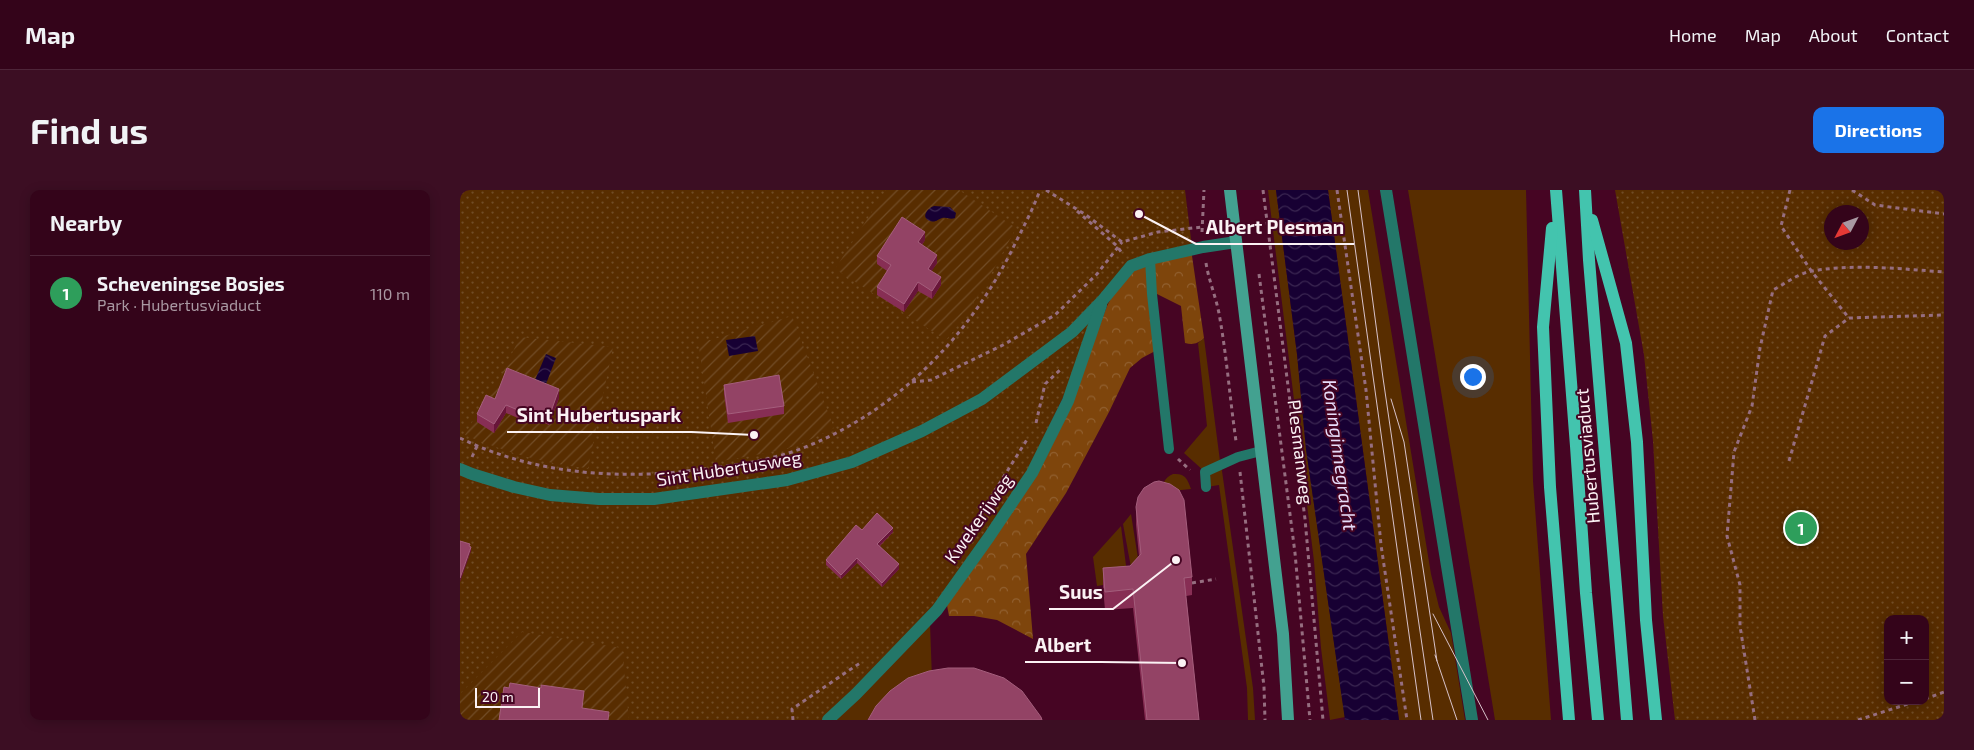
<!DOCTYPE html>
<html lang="en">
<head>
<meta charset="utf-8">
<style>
	:root { --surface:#34041a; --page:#3c0e23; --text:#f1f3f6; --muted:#a998a2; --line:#4e2539; --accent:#1a73e8 }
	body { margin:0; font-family:"Exo 2",sans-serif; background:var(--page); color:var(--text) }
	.controls { position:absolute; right:15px; bottom:15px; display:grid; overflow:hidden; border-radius:10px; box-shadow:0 2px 12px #0003 }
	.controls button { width:45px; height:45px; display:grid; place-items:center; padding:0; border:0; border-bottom:1px solid var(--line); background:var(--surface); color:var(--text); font:25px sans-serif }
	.compass { position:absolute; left:1364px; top:15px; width:45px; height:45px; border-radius:50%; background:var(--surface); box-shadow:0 2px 12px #0003; rotate:229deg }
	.scale { position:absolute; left:15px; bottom:12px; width:65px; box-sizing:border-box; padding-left:5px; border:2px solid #fbf2f4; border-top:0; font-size:14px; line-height:18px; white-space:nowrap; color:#fbf2f4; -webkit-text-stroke:4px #460523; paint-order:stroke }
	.you { position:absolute; left:1012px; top:186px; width:18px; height:18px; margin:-12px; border:4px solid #fff; border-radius:50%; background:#1a73e8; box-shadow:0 0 0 8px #1a73e833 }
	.badge { display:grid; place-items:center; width:32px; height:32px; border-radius:50%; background:var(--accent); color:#fff; font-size:16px; font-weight:700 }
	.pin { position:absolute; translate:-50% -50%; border:2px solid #fff; box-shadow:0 1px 5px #0006 }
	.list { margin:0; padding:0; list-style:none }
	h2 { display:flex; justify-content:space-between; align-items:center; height:65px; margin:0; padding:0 20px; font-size:21px }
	h2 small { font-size:16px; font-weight:400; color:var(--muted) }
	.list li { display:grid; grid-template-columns:32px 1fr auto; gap:15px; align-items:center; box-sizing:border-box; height:75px; padding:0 20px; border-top:1px solid var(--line) }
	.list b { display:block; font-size:19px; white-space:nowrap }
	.list p { margin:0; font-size:16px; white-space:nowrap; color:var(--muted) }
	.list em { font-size:16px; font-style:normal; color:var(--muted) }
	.map { position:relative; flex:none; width:1484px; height:530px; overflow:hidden; border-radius:10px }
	header { display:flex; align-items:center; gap:30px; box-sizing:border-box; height:70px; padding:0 25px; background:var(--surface); border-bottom:1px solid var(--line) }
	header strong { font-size:24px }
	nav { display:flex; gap:28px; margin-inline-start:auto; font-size:18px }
	.intro { display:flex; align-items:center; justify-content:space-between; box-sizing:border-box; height:120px; padding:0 30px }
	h1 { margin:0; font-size:35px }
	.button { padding:12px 22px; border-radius:10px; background:var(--accent); color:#fff; font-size:18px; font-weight:700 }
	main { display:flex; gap:30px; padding:0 30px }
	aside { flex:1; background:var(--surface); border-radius:10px; box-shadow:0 2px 12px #0003 }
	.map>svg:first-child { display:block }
	.grass { fill:#582d00 }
	.forest { fill:url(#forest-crowns) }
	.park { fill:url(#park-dots); fill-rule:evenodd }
	.garden { fill:url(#garden-furrows); fill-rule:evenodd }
	.water { fill:url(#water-waves) }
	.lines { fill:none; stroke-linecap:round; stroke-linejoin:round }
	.path { stroke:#966e80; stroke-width:3; stroke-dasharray:4 4; stroke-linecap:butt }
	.lane { stroke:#237769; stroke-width:10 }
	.street { stroke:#237769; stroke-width:12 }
	.secondary { stroke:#43a190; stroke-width:12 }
	.primary { stroke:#43c4ae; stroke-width:12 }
	.tram { stroke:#d7c2ca; stroke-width:1 }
	.wall { fill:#872e54 }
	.shaded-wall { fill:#681539 }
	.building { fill:#934365; stroke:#a45e7c }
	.labels { text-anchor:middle; stroke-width:4; stroke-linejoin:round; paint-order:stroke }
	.street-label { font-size:18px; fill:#fbf2f4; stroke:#460523 }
	.water-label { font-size:19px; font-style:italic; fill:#e6ddfa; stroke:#460523 }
	.leader { fill:none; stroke:#fbf2f4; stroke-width:2 }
	.callout-dot { fill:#fbf2f4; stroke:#460523; stroke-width:2 }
	.callout-label { font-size:19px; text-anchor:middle; font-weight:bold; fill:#fbf2f4; stroke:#460523; stroke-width:4; stroke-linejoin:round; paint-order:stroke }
</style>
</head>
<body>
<header>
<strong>Map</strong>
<nav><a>Home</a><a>Map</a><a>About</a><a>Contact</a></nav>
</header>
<div class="intro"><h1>Find us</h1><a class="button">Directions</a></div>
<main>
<aside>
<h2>Nearby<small></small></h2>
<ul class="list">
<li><span class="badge" style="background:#2e9e5b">1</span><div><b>Scheveningse Bosjes</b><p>Park · Hubertusviaduct</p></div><em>110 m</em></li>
</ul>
</aside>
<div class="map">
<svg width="1484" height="530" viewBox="0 0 1484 530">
	<defs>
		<pattern id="forest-crowns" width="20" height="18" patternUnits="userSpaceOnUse" patternTransform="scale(1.25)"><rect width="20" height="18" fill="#7e450c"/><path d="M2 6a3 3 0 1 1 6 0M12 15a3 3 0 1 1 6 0" fill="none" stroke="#916030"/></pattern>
		<pattern id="park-dots" width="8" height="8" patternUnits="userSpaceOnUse" patternTransform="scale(1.25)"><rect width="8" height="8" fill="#582d00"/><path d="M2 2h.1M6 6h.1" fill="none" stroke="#714c26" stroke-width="1.8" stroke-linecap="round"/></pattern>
		<pattern id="garden-furrows" width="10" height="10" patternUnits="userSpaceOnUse" patternTransform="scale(1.25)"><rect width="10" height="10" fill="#582d00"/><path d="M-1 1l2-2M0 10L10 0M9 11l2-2" fill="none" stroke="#714c26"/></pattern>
		<pattern id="water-waves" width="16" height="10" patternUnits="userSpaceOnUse" patternTransform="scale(1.25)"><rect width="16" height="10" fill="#170033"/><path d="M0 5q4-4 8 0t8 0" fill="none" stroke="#3a2651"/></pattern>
	</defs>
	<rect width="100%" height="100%" fill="#460523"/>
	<!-- grass -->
	<g class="grass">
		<polygon points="808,0 816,0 837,164 846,259 885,527 870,530 861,458 854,371"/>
		<polygon points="868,0 908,0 971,384 979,417 991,443 1005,530 939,530"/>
		<polygon points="948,0 1066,0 1073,291 1091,530 1035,530"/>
		<polygon points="744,148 760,271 744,281 724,263 747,236 738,153"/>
		<polygon points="761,274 793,498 795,530 788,530 787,498 759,295 747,297 746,283"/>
		<path d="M713 284C725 283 727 288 731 299L702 302C703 293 704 288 713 284Z"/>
		<polygon points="671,324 680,381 672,383 663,334"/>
		<polygon points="661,336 668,391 637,396 633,367"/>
		<polygon points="470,433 472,489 417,519 407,530 374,530"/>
	</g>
	<!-- forest -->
	<g class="forest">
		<path d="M731 59 744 148C737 154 733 155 725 153L721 116 693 102 691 69Z"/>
		<polygon points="690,70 697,160 682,168 670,178 649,222 606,303 566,364 573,449 537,430 514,426 489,426 486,410 611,212 647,116 656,99 672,76"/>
	</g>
	<!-- park -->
	<g class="park">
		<polygon points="0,0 725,0 732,57 671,76 656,97 568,280 470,423 364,530 0,530"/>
		<path d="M1155 0H1484V530H1215L1203 426 1193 251 1184 165ZM1372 22H1402V52H1372ZM1428 429H1465V511H1428Z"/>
	</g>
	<!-- garden -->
	<g class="garden">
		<path d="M426 0H499L556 38C535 77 515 116 486 150L375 79ZM474 16 490 18 491 30 482 28 475 31 471 17Z"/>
		<polygon points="332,126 374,238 345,252 323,260 256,272 238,151 251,150"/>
		<path d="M60 147 153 157 128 278C84 274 45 262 5 245L30 200H34ZM99 208 63 230 45 223 34 243 35 217Z"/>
		<polygon points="62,442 162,458 169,530 0,530 0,504"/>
	</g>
	<!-- water -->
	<g class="water">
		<polygon points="816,0 868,0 939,530 885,530 846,259 837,164"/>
		<path d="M474 16 490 17 496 23 495 28C490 30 488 27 482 28 478 29 476 33 470 31 460 27 468 18 474 16Z"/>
		<polygon points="295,146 298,161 269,166 266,150"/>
		<polygon points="86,164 96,168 86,194 75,190"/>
	</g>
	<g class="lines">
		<!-- path -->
		<g class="path">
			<polyline points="586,0 626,25 662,52 698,42 742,37"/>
			<polyline points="803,0 845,329 863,530"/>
			<polyline points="877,0 906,200 921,355 947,530"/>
			<polyline points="1330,0 1321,36 1352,82 1389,128"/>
			<polyline points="1392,0 1415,15 1484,24"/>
			<polyline points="617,21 657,56 662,63"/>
			<polyline points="742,42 744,0"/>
			<path d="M746 73C749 92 757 109 760 129 767 169 770 210 776 251"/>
			<polyline points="799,84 835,363 850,530"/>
			<polyline points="452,192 471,190 543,155 595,125 637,84 662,52"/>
			<polyline points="576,233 585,194 600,180"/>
			<path d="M0 248C67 281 144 289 218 282 261 277 307 273 348 256 438 219 507 148 551 62 561 41 572 22 580 0"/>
			<polyline points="12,267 17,256"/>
			<polyline points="718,269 730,280"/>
			<polyline points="1329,271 1365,146 1389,128 1484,125"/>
			<polyline points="780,282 804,497 805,530"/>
			<polyline points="509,342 568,248"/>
			<polyline points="732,393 756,389"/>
			<polyline points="1465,509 1484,502"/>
			<polyline points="333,530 332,519 400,473"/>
			<path d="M1295 530 1280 436V395L1267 346 1274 262 1292 216 1300 158 1313 100C1323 95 1336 85 1348 82 1389 73 1442 79 1484 82"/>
			<polyline points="1398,530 1457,511"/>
		</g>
		<!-- lane -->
		<g class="lane">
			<polyline points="690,69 692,104 709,259"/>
			<polyline points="746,297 745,282 778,267 801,261"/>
		</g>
		<!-- street -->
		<g class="street">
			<polyline points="926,0 1012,530"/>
			<polyline points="0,279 12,284 54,297 90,305 139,309 194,309 327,290 392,272 462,241 522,209 612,142 642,111 671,76 690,69 743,57 776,52"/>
			<polyline points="368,530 396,504 477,420 529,347 572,283 608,211 641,115"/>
		</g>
		<!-- secondary -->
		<polyline class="secondary" points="770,0 823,444 828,530"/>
		<!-- primary -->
		<g class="primary">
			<polyline points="1096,0 1116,256 1126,403 1138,530"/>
			<polyline points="1125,0 1129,70 1167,530"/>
			<polyline points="1132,30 1166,153 1177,252 1186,430 1196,530"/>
			<polyline points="1092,38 1083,137 1090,297 1109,530"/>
		</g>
		<!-- tram -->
		<g class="tram">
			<polyline points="887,0 961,530"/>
			<polyline points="898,0 923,188 973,530"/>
			<polyline points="931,209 944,252 977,471"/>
			<polyline points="973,424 1028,530"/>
			<polyline points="975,465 997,530"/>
		</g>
	</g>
	<!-- wall -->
	<g class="wall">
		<polygon points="465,50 462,55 477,73 471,81 481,95 472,109 458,101 444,122 417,105 417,97 427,81 417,74 417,66"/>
		<polygon points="264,195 324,216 324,224 268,233 264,204"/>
		<polygon points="99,208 89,235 82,232 72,234 46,223 34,243 17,232 17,224 35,209"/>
		<polygon points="676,317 732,387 732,405 726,406 739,530 685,530 673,418 645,420 643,397 643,378 670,376 679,366 676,335"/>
		<polygon points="402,340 433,342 420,356 439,379 422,397 397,373 381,389 366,375 366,370"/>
	</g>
	<!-- shaded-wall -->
	<g class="shaded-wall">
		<polygon points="465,42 465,50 458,61 458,52"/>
		<polygon points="477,65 477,73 468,87 468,79"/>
		<polygon points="481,87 481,95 472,109 472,101"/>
		<polygon points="458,92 458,101 444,122 444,114"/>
		<polygon points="99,199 99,208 89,235 89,227"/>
		<polygon points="46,215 46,223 34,243 34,234"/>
		<polygon points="433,338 433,342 417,358 417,354"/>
		<polygon points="11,357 11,361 0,392 0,388"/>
		<polygon points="397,368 397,373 381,389 381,385"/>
		<polygon points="439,374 439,379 422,397 422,393"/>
	</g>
	<!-- building -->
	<g class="building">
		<polygon points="442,27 465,42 458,52 477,65 468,79 481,87 472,101 458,92 444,114 417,97 431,75 417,66"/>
		<polygon points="47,178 99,199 89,227 82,224 72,226 46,215 34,234 17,224 26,205 35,209"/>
		<polygon points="319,185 324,216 268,224 264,195"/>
		<polygon points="699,291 710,294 719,300 724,310 732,387 724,388 739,530 687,530 673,399 645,402 643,378 670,376 681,364 676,317 678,307 684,298 694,292"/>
		<polygon points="417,323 433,338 417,354 439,374 422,393 397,368 381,385 366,370 396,335 402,340"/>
		<polygon points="0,351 10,354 9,356 11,357 0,388"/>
		<polygon points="488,478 514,478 544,488 562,501 581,527 582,530 408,530 416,516 430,501 448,488 469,481"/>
		<polygon points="50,493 81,498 81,495 124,501 122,518 149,522 148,530 39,530 44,497 49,498"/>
	</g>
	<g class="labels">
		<!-- street labels -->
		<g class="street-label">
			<text transform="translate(840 262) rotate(83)" y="6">Plesmanweg</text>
			<text transform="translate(1128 266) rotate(-95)" y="6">Hubertusviaduct</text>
			<text transform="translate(269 279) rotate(-9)" y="6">Sint Hubertusweg</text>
			<text transform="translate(519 329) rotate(-55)" y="6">Kwekerijweg</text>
		</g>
		<!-- water labels -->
		<g class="water-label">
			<text transform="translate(880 265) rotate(82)" y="7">Koninginnegracht</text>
		</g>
	</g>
	<!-- callouts -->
	<path class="leader" d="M679 24L736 54H894M294 245L232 242H47M716 370L653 419H589M722 473L641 472H565"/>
	<g class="callout-dot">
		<circle cx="679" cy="24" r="5"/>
		<circle cx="294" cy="245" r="5"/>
		<circle cx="716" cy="370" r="5"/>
		<circle cx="722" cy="473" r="5"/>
	</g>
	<g class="callout-label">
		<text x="815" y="44">Albert Plesman</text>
		<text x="139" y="232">Sint Hubertuspark</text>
		<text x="621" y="409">Suus</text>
		<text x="603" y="462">Albert</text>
	</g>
</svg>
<div class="controls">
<button>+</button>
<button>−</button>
</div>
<svg class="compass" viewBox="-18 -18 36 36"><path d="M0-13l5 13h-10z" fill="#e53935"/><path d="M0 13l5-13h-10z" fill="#a998a2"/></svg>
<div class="scale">20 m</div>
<div class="you"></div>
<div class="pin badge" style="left:1341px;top:338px;background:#2e9e5b">1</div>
</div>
</main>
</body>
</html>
